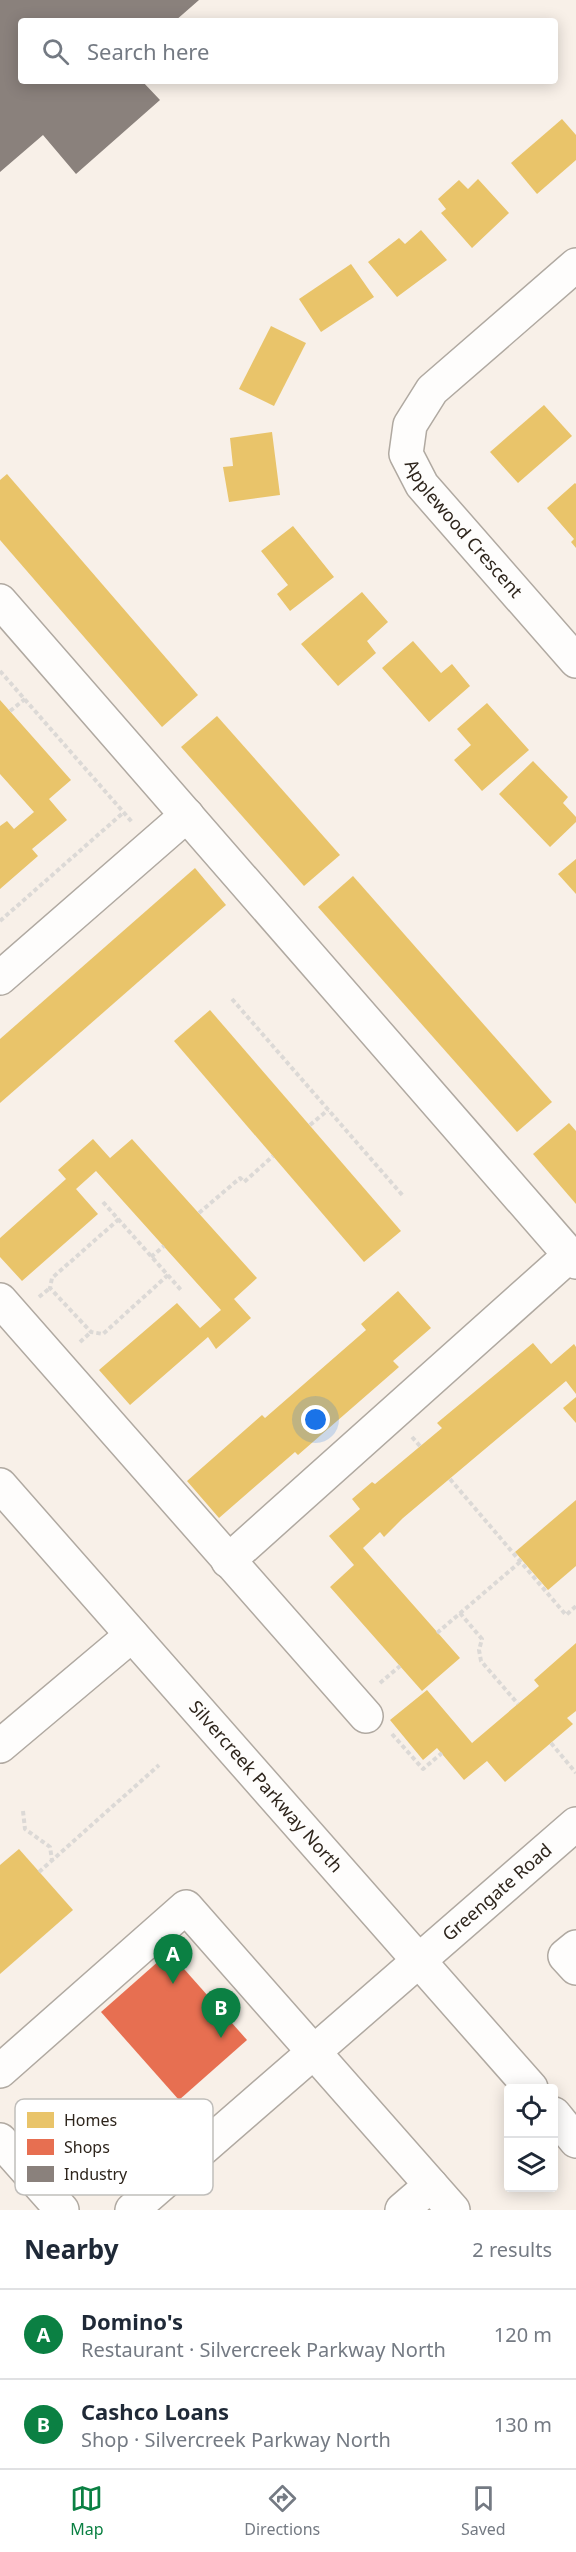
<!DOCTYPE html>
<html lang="en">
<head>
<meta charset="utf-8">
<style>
	:root { --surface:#fff; --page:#f2f2f3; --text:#1f2937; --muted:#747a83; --line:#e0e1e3; --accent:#0b8043 }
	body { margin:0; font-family:"Noto Sans",sans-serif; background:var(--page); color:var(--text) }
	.controls { position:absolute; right:18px; bottom:18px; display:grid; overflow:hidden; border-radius:6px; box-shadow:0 3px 15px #0003 }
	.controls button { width:54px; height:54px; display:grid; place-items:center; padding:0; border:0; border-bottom:2px solid var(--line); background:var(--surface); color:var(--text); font:30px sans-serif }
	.you { position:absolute; left:316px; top:1420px; width:21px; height:21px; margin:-15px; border:4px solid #fff; border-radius:50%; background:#1a73e8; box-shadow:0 0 0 9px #1a73e833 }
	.badge { display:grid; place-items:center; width:39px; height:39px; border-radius:50%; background:var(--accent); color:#fff; font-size:20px; font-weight:700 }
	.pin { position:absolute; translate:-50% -50px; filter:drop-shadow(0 2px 3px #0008) }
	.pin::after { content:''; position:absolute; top:32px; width:21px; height:18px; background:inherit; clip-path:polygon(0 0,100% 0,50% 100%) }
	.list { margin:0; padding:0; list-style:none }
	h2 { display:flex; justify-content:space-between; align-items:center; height:78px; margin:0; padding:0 24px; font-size:26px }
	h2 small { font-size:20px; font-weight:400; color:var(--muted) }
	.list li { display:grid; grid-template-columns:39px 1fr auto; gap:18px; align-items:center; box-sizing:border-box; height:90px; padding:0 24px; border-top:2px solid var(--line) }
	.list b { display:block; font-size:22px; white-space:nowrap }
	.list p { margin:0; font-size:20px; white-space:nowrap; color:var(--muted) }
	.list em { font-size:20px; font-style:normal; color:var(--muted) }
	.icon { flex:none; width:33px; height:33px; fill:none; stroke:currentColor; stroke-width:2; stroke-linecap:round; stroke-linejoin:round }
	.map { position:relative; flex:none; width:576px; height:2210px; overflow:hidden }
	.search { position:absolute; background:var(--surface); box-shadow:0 3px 15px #0003; left:18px; right:18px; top:18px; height:66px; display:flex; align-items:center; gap:15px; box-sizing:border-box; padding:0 21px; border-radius:6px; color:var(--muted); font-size:22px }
	.sheet { height:258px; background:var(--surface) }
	nav { display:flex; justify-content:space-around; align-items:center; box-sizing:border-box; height:84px; border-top:2px solid var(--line); background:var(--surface); font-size:16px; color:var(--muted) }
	nav a { display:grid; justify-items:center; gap:3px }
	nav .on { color:var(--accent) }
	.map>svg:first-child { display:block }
	.homes { fill:#e9c46a }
	.shops { fill:#e76f51 }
	.industry { fill:#8a817c }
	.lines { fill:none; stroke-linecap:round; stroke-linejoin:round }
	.minor-casing { stroke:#b0a9a1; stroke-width:36 }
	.major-casing { stroke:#b0a9a1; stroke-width:36 }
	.path { stroke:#dcd9d6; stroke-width:4; stroke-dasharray:4.5 3; stroke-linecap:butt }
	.minor { stroke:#fefdfc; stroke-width:33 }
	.major { stroke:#fefdfc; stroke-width:33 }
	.labels { text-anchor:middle; stroke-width:6; stroke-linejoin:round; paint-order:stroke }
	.street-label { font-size:18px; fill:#2e251c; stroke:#fff }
	.key { fill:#fff; stroke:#c0bebb; stroke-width:1.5 }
	.key-label { font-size:16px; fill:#2e251c }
</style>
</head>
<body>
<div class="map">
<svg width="576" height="2210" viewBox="0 0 576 2210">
	<rect width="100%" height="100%" fill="#f8f0e8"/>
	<!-- homes -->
	<g class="homes">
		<polygon points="562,119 576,135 576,160 537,194 511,163"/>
		<polygon points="478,179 509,213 472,248 441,213 446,209 438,199 459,180 468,189"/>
		<polygon points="421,230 447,260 397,297 368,262 399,238 405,244"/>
		<polygon points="351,264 374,297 321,332 299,299"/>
		<polygon points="271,326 306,343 274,406 239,389"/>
		<polygon points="544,405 572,436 518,483 490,452"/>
		<polygon points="272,432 280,495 229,502 223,467 233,466 230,438"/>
		<polygon points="7,474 198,695 162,727 0,540 0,480"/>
		<polygon points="575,483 576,484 576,548 571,542 574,539 547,508"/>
		<polygon points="293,526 334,577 290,611 277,594 288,585 261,551"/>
		<polygon points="362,592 388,622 367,641 376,653 338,686 301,644"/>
		<polygon points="413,641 441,673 452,664 470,686 429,722 382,668"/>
		<polygon points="0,700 71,780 49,799 67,820 32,849 38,856 0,889 0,826 7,821 14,829 34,812 0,774"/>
		<polygon points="487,703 529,750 482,791 454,760 471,745 457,729"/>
		<polygon points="217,716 340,855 304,886 181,747"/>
		<polygon points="533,761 568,797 563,803 576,817 576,822 550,847 499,794"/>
		<polygon points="576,859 576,894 558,874"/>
		<polygon points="195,868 226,905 0,1103 0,1039"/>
		<polygon points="353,876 552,1102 517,1132 318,907"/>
		<polygon points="210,1010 401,1231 364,1262 174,1041"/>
		<polygon points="569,1123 576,1131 576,1204 533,1154"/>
		<polygon points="93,1139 110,1158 132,1139 257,1278 234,1299 251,1318 216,1349 208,1337 130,1405 99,1370 177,1303 200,1328 221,1310 96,1171 76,1189 98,1214 22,1281 0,1257 0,1238 66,1179 58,1170"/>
		<polygon points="398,1291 431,1328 393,1361 399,1367 298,1455 295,1452 219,1518 187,1481 262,1415 265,1418 366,1330 361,1324"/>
		<polygon points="533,1343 551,1364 574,1344 576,1347 576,1394 566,1381 403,1518 384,1537 380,1532 363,1548 460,1658 422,1691 330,1587 354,1565 329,1536 360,1509 352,1499 372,1482 375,1484 442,1428 437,1423"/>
		<polygon points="576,1397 576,1423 563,1408"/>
		<polygon points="576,1500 576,1566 548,1590 515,1552"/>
		<polygon points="576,1643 576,1711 567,1718 573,1724 505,1782 487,1761 464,1780 437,1748 423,1760 390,1720 427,1690 472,1743 539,1686 534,1680"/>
		<polygon points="19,1849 73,1910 0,1974 0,1865"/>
	</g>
	<!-- shops -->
	<polygon class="shops" points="169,1952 247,2040 179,2100 101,2012"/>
	<!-- industry -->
	<polygon class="industry" points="0,0 199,0 175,21 21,21 21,81 142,81 160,100 76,174 43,135 0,172"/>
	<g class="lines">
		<defs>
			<g id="minor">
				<path id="s1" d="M576 265 432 390 410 425 406 454 422 485 576 661"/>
				<polyline points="0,601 576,1262"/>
				<polyline points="0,978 187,815"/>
				<polyline points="0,1300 366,1716"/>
				<polyline points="228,1561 570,1255"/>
				<polyline points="0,1746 132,1635"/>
				<polyline points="576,1947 565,1956 576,1968"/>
				<polyline points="0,2071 186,1907 453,2210"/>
				<polyline points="0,2140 62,2210"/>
				<path id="s2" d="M132 2210 576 1824"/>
				<polyline points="402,2210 431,2185"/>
			</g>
			<g id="major">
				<path id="s3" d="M0 1485 531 2088"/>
				<polyline points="554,2114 576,2141"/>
			</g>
		</defs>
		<!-- minor casing -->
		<use href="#minor" class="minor-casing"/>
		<!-- major casing -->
		<use href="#major" class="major-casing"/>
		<!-- path -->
		<g class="path">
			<polyline points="0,671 132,822"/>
			<polyline points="10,711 25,699"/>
			<polyline points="0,921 124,812"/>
			<polyline points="232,999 404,1197"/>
			<polyline points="310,1125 328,1110"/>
			<polyline points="103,1202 181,1290"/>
			<polyline points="199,1213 240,1178 244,1182 273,1156"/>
			<polyline points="119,1219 52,1278 50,1288 91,1332 103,1334 168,1275"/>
			<polyline points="151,1257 164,1246"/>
			<polyline points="39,1297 50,1288"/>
			<polyline points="80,1342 91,1332"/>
			<polyline points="412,1437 420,1446"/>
			<polyline points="450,1479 566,1615 576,1606"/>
			<polyline points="460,1613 482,1639 479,1650 481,1661 518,1704"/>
			<polyline points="437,1633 520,1562"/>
			<polyline points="380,1683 400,1666"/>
			<polyline points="392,1734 423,1769 442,1753"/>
			<polyline points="551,1743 576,1773"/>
			<polyline points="23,1811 25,1829 50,1847 52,1860"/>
			<polyline points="39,1872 159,1765"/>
		</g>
		<!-- minor -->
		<use href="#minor" class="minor"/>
		<!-- major -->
		<use href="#major" class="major"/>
	</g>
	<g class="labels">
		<!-- street labels -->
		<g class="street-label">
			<text dy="6" stroke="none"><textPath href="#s1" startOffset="356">Applewood Crescent</textPath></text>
			<text dy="6" stroke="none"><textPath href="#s3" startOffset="402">Silvercreek Parkway North</textPath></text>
			<text dy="6" stroke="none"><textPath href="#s2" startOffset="484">Greengate Road</textPath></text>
		</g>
	</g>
	<!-- legend -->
	<rect x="15" y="2099" width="198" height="96" rx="9" class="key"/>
	<rect x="27" y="2112" width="27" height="16" fill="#e9c46a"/>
	<rect x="27" y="2139" width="27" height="16" fill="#e76f51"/>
	<rect x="27" y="2166" width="27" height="16" fill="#8a817c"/>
	<g class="key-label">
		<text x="64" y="2126">Homes</text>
		<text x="64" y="2153">Shops</text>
		<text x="64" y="2180">Industry</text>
	</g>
</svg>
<div class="controls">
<button><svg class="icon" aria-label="locate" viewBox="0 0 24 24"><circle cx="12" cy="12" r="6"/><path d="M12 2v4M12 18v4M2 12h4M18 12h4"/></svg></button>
<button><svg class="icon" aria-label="layers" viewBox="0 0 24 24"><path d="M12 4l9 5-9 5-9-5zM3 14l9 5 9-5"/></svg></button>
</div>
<div class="you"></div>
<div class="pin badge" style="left:173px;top:1984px">A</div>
<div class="pin badge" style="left:221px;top:2038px">B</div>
<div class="search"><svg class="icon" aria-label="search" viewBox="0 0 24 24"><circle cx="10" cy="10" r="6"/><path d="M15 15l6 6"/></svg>Search here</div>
</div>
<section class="sheet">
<h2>Nearby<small>2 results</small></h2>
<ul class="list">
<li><span class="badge">A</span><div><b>Domino's</b><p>Restaurant · Silvercreek Parkway North</p></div><em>120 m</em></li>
<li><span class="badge">B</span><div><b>Cashco Loans</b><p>Shop · Silvercreek Parkway North</p></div><em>130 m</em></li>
</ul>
</section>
<nav>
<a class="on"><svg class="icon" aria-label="map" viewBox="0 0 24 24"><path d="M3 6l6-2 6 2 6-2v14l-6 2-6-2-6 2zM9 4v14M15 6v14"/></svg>Map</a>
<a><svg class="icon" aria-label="directions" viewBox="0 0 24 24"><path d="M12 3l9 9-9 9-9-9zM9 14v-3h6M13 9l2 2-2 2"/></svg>Directions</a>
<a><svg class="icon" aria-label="saved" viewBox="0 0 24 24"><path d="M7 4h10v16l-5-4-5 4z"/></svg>Saved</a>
</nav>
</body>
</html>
